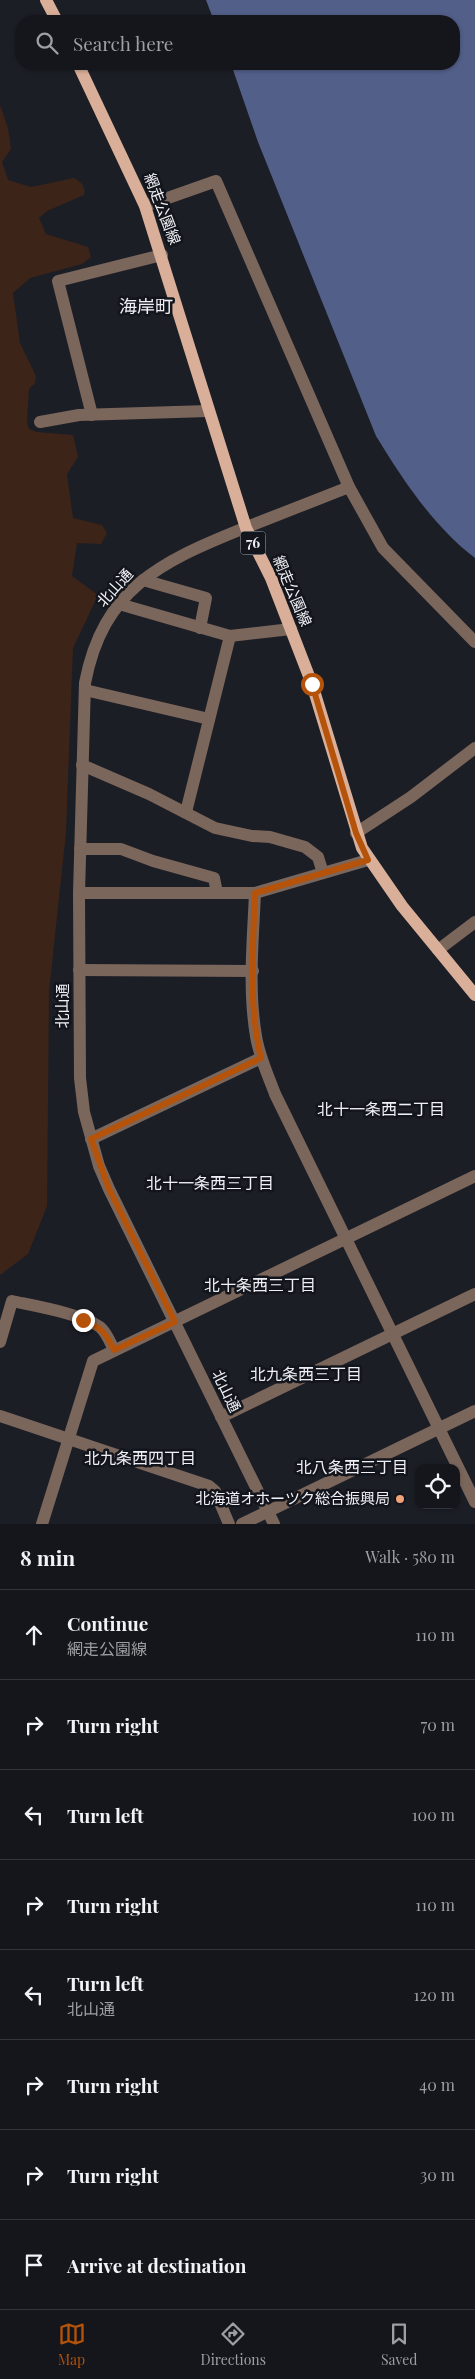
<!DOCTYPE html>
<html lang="en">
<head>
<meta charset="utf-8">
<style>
	:root { --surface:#15161c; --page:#1e1f25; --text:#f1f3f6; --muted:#9d9fa3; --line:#34353b; --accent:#b45309 }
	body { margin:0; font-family:"Playfair Display","Noto Sans JP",serif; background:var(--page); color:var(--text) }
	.controls { position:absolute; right:15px; bottom:15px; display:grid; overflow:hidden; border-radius:10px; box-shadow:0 1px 4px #0004 }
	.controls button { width:45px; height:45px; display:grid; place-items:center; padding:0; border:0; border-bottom:1px solid var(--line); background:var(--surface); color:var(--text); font:25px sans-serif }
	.stop { position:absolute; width:15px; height:15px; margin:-11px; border:4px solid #b45309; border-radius:50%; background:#fff }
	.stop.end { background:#b45309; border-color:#fff; box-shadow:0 1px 5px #0008 }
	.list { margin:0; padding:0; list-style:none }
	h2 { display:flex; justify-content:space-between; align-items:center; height:65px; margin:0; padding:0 20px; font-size:21px }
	h2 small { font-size:16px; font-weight:400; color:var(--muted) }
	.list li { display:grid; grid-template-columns:32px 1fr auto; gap:15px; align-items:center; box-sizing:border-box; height:90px; padding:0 20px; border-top:1px solid var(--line) }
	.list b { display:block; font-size:19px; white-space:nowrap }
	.list p { margin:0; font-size:16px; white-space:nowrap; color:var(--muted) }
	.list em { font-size:16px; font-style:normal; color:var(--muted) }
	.icon { flex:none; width:28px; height:28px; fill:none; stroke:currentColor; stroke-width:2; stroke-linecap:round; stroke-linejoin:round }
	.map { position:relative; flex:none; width:475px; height:1524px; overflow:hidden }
	.search { position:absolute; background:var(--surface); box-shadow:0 1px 4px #0004; left:15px; right:15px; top:15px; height:55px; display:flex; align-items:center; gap:12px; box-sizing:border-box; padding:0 18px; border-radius:20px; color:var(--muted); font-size:19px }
	.sheet { height:785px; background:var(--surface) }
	nav { display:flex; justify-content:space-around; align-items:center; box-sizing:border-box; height:70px; border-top:1px solid var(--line); background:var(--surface); font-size:14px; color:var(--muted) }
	nav a { display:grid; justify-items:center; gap:2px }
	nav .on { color:var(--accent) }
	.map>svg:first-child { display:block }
	.green { fill:#3c2418 }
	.water { fill:#525f89 }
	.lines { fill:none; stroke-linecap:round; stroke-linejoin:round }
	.minor { stroke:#7b665c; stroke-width:12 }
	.major { stroke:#daaf99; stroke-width:12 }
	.route { stroke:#b45309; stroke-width:6 }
	.poi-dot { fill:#f0a279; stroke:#13151c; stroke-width:2 }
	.labels { text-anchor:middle; stroke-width:5; stroke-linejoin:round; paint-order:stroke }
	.shield { fill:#13151c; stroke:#acaeb4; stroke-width:1 }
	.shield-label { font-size:14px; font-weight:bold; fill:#eef0f5 }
	.street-label { font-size:15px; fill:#eef0f5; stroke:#13151c }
	.poi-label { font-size:15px; fill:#eef0f5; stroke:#13151c; text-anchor:end }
	.neighbourhood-label { font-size:16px; fill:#eef0f5; stroke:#13151c }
	.quarter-label { font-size:18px; fill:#eef0f5; stroke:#13151c }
</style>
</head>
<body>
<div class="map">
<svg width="475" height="1524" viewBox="0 0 475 1524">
	<rect width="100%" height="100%" fill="#1c1e26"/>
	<!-- green -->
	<path class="green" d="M0 105 8 128 11 149 2 162 8 180 31 187 74 178C81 182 86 186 84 195L47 211 39 218 46 234 88 247 91 257 82 264 30 278 13 293 20 343 36 376 35 383 29 389 27 422 29 429 37 432 73 435 78 457 67 474 73 518 102 525 107 533 101 544 77 543 72 576 98 595 73 648 66 832 49 992 47 1206 28 1254 0 1275Z"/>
	<!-- water -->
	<path class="water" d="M206 0H475V558C434 527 403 480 376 436L258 142 231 64H454V21H214Z"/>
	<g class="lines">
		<!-- minor -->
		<g class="minor">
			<polyline points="145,206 216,181 349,487 383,548 475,642"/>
			<polyline points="92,415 58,281 162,255"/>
			<polyline points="40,422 79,415 208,411"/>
			<polyline points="143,580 206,598 200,628"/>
			<polyline points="119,604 230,636 291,629"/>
			<polyline points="85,690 209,719"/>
			<polyline points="82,765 149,794 215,828 252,836 270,837 305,847 318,857 323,873"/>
			<polyline points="186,812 230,636"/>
			<polyline points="356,833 411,797 475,748"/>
			<polyline points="80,849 121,849 153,861 214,878 217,893"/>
			<polyline points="79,893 255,893 368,860"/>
			<path d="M255 893C253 940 248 989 256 1036 259 1056 268 1075 275 1094L475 1502"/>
			<polyline points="438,950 475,922"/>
			<polyline points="79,970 253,971"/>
			<polyline points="91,1139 261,1058"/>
			<path d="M0 1342 12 1301C35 1306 82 1314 100 1327 107 1333 110 1342 114 1350"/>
			<polyline points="0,1416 209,1486 215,1491 229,1524"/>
			<polyline points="221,1417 475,1294"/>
			<polyline points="42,1524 93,1361 475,1176"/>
			<polyline points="242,1524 475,1411"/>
			<path d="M274 1524 109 1189 99 1166 84 1112 80 1078 79 893 85 683C103 589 160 562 242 529 278 515 313 501 349 487"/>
		</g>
		<!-- major -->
		<g class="major">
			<polyline points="46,0 57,21"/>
			<polyline points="78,64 145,206 246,528 271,578 312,684 362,848 402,906 475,995"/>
		</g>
	</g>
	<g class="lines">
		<!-- route -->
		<path class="route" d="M83 1320C102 1328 105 1332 114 1350L175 1322 109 1189 91 1139 261 1058C248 1004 253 948 255 893L368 860 356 833 312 684"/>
	</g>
	<!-- markers -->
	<circle class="poi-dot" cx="400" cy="1499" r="5"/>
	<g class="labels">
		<!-- shield labels -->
		<rect class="shield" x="240.5" y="531.5" width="25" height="23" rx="4"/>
		<g class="shield-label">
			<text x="253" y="548">76</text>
		</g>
		<!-- street labels -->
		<g class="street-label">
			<text transform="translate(162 209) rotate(69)" y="5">網走公園線</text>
			<text transform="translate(115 588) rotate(-48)" y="5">北山通</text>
			<text transform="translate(292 591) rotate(67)" y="5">網走公園線</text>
			<text transform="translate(63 1006) rotate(-90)" y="5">北山通</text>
			<text transform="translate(226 1391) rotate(64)" y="5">北山通</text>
		</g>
		<!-- poi labels -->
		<g class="poi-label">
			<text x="390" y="1504">北海道オホーツク総合振興局</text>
		</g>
		<!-- neighbourhood labels -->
		<g class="neighbourhood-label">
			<text x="381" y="1115">北十一条西二丁目</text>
			<text x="210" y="1189">北十一条西三丁目</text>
			<text x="260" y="1291">北十条西三丁目</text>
			<text x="306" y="1380">北九条西三丁目</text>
			<text x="140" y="1464">北九条西四丁目</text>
			<text x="352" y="1473">北八条西三丁目</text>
		</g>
		<!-- quarter labels -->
		<g class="quarter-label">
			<text x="146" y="313">海岸町</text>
		</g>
	</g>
</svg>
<div class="controls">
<button><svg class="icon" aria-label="locate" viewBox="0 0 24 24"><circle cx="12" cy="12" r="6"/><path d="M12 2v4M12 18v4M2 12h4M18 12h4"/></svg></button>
</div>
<div class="stop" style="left:312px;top:684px"></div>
<div class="stop end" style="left:83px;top:1320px"></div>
<div class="search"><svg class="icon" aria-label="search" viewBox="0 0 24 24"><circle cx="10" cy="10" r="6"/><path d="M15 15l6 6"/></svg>Search here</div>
</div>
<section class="sheet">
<h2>8 min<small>Walk · 580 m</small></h2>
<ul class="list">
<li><svg class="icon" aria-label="ahead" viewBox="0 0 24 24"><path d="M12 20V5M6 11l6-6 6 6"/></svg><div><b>Continue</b><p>網走公園線</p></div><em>110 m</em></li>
<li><svg class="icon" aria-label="right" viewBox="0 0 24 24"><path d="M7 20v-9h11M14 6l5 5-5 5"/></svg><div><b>Turn right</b></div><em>70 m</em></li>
<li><svg class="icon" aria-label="left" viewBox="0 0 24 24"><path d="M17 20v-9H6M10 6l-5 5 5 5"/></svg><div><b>Turn left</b></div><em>100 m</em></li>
<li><svg class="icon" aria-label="right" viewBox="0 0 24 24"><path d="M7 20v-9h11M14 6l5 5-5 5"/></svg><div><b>Turn right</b></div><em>110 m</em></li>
<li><svg class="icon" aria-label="left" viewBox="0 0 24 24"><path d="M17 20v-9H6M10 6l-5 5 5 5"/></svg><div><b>Turn left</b><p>北山通</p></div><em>120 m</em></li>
<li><svg class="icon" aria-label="right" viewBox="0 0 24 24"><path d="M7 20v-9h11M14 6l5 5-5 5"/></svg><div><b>Turn right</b></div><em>40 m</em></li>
<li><svg class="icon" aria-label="right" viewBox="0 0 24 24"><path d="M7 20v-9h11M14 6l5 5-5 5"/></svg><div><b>Turn right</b></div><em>30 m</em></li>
<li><svg class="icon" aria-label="arrive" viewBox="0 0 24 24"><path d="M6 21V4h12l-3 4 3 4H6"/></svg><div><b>Arrive at destination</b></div></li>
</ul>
</section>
<nav>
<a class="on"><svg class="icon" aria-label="map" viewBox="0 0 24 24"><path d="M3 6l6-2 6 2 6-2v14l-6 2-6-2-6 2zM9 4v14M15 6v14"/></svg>Map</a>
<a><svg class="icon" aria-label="directions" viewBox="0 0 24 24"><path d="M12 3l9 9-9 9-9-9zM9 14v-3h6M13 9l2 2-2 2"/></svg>Directions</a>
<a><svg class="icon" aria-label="saved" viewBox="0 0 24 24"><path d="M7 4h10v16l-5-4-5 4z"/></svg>Saved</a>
</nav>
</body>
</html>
